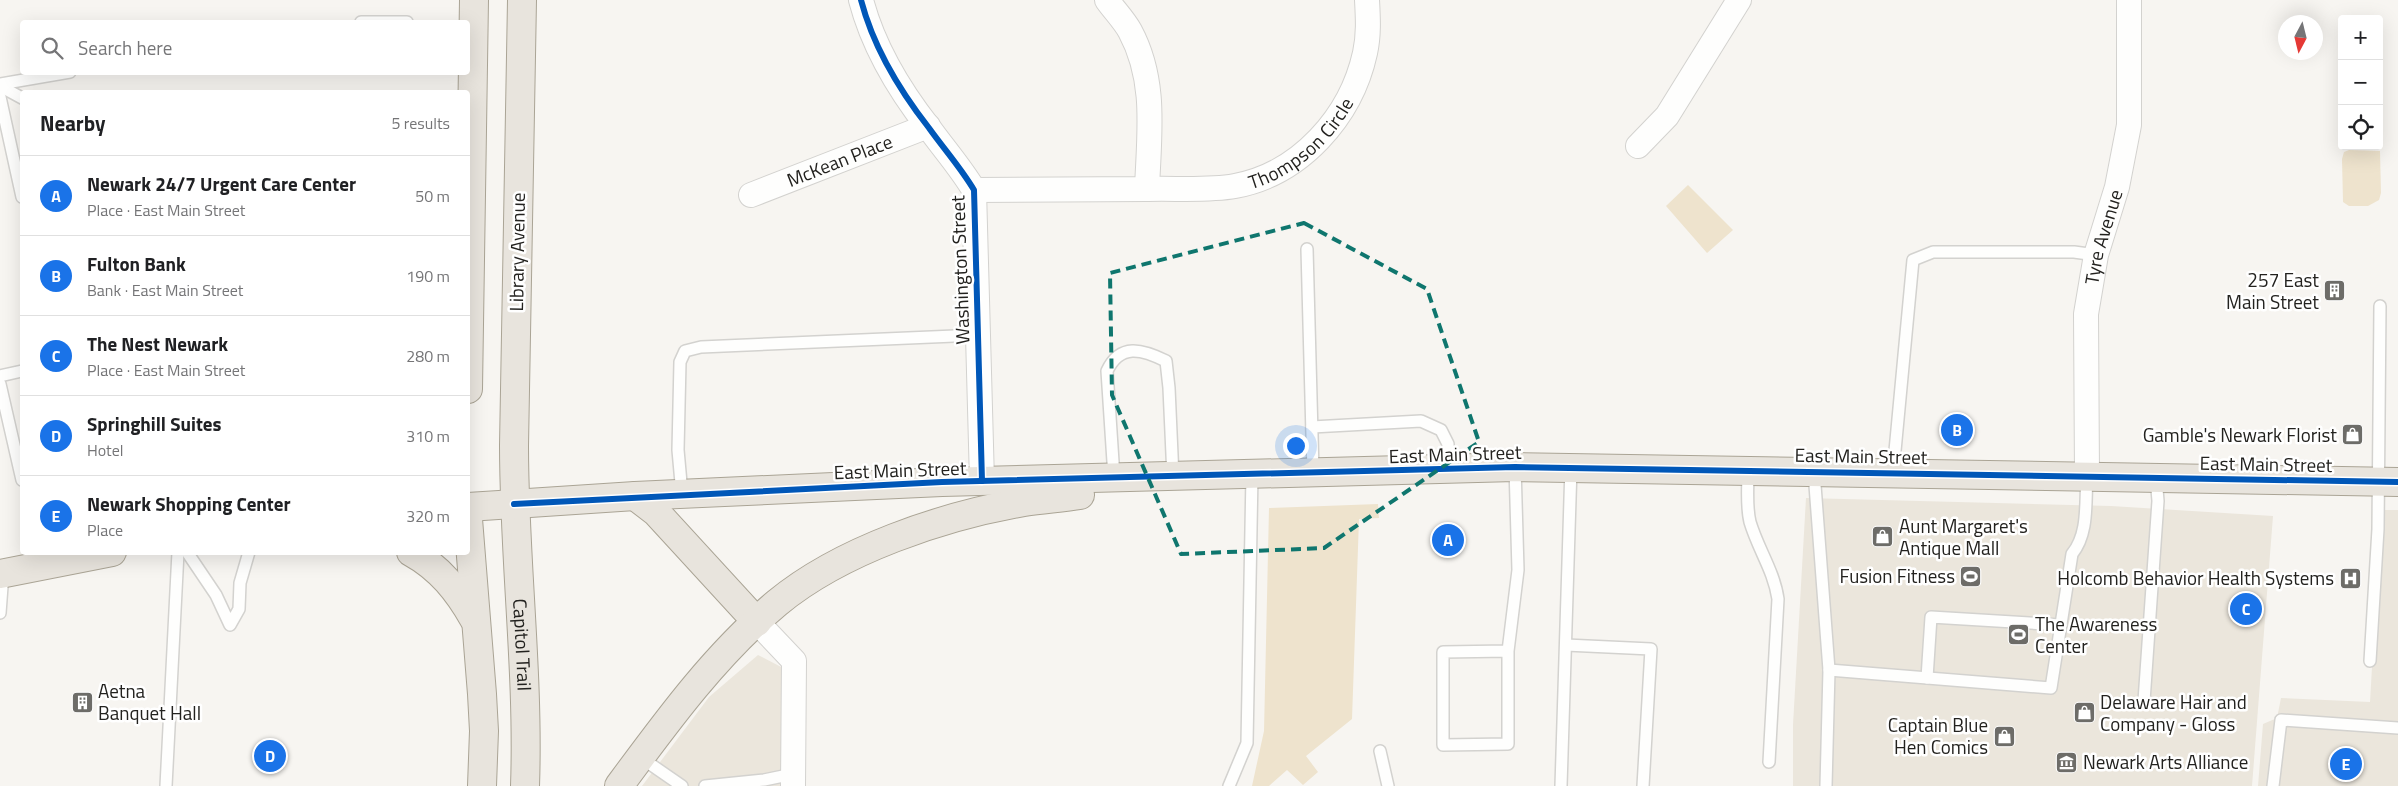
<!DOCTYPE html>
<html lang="en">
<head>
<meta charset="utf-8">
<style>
	:root { --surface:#fff; --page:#f2f2f2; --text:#202124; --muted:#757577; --line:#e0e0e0; --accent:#1a73e8 }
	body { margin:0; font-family:"Titillium Web",sans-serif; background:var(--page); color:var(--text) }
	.controls { position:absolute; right:15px; top:15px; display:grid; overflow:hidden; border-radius:5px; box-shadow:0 5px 20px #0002 }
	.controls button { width:45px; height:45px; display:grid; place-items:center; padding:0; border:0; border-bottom:1px solid var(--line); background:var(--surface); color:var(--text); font:25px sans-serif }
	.compass { position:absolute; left:2278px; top:15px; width:45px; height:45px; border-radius:50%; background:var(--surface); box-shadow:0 5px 20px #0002; rotate:187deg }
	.you { position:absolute; left:1295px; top:445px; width:18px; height:18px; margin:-12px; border:4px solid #fff; border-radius:50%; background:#1a73e8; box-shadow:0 0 0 8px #1a73e833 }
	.badge { display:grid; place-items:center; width:32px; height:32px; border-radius:50%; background:var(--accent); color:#fff; font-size:16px; font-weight:700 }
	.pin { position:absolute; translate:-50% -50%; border:2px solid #fff; box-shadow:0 1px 5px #0006 }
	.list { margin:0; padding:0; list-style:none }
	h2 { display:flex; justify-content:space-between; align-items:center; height:65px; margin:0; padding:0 20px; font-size:21px }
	h2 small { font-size:16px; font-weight:400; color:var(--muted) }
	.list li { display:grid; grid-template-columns:32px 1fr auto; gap:15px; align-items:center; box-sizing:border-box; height:80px; padding:0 20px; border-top:1px solid var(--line) }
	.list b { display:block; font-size:19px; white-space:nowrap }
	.list p { margin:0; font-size:16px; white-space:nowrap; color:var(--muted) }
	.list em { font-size:16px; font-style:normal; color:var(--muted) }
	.icon { flex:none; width:28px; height:28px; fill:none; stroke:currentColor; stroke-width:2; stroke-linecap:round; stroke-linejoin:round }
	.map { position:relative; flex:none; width:2398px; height:786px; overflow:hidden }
	.search { position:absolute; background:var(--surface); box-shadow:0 5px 20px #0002; left:20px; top:20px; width:450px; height:55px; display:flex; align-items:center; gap:12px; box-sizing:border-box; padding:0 18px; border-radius:5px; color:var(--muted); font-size:19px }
	.panel { position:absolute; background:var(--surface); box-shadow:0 5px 20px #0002; left:20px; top:90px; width:450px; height:465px; border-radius:5px }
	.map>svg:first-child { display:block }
	.built { fill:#ebe6dc }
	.green { fill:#eee3cd }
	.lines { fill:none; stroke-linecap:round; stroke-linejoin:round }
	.lane-casing { stroke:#d3d2cf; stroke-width:14 }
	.street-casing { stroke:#d3d2cf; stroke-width:26 }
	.primary-casing { stroke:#aaa495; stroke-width:30 }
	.lane { stroke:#fefefd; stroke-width:11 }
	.street { stroke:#fefefd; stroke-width:24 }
	.primary { stroke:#e8e4dd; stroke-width:28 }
	.cycleway-casing { stroke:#fff; stroke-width:9 }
	.cycleway { stroke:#0057b8; stroke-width:6 }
	.marked { fill:none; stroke:#0f766e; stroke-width:4; stroke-dasharray:10 6; stroke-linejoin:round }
	.labels { text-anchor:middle; stroke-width:5; stroke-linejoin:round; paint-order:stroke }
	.street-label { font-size:19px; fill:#23221f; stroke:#fff }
	.poi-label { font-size:19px; fill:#23221f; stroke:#fff; text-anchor:end }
</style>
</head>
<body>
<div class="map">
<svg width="2398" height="786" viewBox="0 0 2398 786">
	<rect width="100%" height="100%" fill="#f7f5f1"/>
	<!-- built -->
	<g class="built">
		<polygon points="1806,498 2111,506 2273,516 2252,786 1793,786 1793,725"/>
		<polygon points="2381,510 2398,510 2398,786 2258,786 2263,724 2277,718 2281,698 2370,702"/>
		<polygon points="758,655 785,669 783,786 642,786 709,697"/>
	</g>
	<!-- green -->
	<g class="green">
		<polygon points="2349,150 2380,151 2381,193 2379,200 2368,206 2349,206 2343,202 2342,159 2344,152"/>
		<polygon points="1688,185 1733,230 1707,253 1666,206"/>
		<polygon points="1378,504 1379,518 1359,519 1352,719 1306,756 1318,772 1303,785 1287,770 1269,786 1252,786 1264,731 1269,508"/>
	</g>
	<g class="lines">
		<defs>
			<g id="lane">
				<polyline points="361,22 407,22"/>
				<polyline points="0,84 70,72"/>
				<polyline points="0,86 22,98"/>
				<polyline points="0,97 22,197"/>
				<polyline points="1307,249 1313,472"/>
				<polyline points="0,376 22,371"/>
				<polyline points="0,384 22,480"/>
				<polyline points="1312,427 1421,421 1441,430 1448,444 1449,469"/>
				<path d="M1748 471C1748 487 1746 506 1750 522 1758 549 1774 571 1778 599L1769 762"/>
				<polyline points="1814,472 1829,670 1826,786"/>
				<polyline points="1893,472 1913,260 1933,252 2074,252 2096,255"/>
				<path d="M1114 477 1107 371C1120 343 1142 349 1166 361L1169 388 1173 477"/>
				<polyline points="682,494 678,450 680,362 685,351 701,347 978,335"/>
				<polyline points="187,552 216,595 230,625 239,609 240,583 249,552"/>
				<polyline points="0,613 3,573"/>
				<polyline points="1566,645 1651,649 1643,786"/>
				<polyline points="1508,651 1443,652 1443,745 1508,744 1508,651 1518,570 1515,467"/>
				<polyline points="2370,661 2378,529 2380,306"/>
				<path d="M1829 670 2051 688 2072 554C2089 533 2085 503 2087 476"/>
				<polyline points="1927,678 1931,617 2061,625"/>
				<polyline points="2144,701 2158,501 2156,477"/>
				<polyline points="1380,751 1388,786"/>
				<polyline points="640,757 682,786"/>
				<polyline points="166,786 178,552"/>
				<polyline points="705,786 764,780 793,774"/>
				<polyline points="1229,786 1247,743 1252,475"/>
				<polyline points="1561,786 1571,467"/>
				<polyline points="2273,786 2281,720 2398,728"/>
			</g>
			<g id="street">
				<path d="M861 0C873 46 900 91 929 128 944 149 961 168 974 190L982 481"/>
				<polyline points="1638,146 1667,116 1739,0"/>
				<path id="s1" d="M1147 189C1175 188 1208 191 1235 186 1300 174 1351 117 1365 53 1369 35 1368 18 1367 0"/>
				<path d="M974 190 1147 189C1149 134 1157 81 1130 31 1124 20 1114 10 1107 0"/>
				<path id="s2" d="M751 195 928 126"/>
				<path id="s3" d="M2087 476 2086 314 2096 255 2117 187 2129 125V0"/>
				<polyline points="757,622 794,661 793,786"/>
			</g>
			<g id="primary">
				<path id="s4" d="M522 0 514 446C514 559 529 673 525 786"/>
				<polyline points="468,389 474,0"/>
				<polyline points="635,496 656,512 757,622"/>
				<polyline points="468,507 635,496 942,482 1515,467 2398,482"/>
				<polyline points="468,519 482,694 484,731 482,786"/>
				<path d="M411 552C440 568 458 591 474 619"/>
				<polyline points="0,574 112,552"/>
				<path d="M619 786C667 721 715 655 777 603 841 550 943 516 1024 502 1043 499 1062 498 1080 495"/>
			</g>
		</defs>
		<!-- lane casing -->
		<use href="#lane" class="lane-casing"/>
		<!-- street casing -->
		<use href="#street" class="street-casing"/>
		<!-- primary casing -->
		<use href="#primary" class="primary-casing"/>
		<!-- lane -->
		<use href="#lane" class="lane"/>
		<!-- street -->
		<use href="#street" class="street"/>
		<!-- primary -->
		<use href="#primary" class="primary"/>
		<defs>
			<g id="cycleway">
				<path d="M861 0C873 46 900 91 929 128 944 149 961 168 974 190L982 481"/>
				<polyline points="514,504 942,482 1515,467 2398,482"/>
			</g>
		</defs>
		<!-- cycleway casing -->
		<use href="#cycleway" class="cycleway-casing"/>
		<!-- cycleway -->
		<use href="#cycleway" class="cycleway"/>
	</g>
	<!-- marked area -->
	<path class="marked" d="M1304 223 1427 289 1479 442 1324 548 1181 554 1112 395 1110 273Z"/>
	<!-- icons -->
	<defs>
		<symbol id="building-square" viewBox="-11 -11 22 22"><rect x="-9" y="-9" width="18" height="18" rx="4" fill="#6d6c68" stroke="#fff"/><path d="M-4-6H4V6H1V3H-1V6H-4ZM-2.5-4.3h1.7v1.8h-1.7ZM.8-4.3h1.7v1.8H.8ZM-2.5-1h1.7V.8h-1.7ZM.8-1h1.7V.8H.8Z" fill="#fff"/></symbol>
		<symbol id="shop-square" viewBox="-11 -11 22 22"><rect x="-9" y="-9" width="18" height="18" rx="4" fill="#6d6c68" stroke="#fff"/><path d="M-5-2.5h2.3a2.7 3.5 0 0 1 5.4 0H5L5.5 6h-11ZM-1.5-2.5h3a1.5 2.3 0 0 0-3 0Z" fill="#fff"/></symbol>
		<symbol id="stadium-square" viewBox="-11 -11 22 22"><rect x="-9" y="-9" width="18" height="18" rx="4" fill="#6d6c68" stroke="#fff"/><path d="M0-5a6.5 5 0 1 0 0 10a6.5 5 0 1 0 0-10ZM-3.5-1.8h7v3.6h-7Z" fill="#fff"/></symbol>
		<symbol id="hospital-square" viewBox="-11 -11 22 22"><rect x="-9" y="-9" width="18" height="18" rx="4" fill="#6d6c68" stroke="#fff"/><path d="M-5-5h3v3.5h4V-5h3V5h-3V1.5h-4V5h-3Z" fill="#fff"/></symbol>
		<symbol id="museum-square" viewBox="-11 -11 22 22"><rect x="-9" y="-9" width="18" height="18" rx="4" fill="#6d6c68" stroke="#fff"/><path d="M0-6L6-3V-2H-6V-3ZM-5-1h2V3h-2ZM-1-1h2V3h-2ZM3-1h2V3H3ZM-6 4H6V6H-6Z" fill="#fff"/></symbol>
	</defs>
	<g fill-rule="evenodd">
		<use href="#building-square" x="2322" y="278" width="25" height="25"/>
		<use href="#shop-square" x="2340" y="422" width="25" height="25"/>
		<use href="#shop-square" x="1870" y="524" width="25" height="25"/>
		<use href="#stadium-square" x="1958" y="564" width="25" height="25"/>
		<use href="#hospital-square" x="2338" y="566" width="25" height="25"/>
		<use href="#stadium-square" x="2006" y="622" width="25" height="25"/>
		<use href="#building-square" x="70" y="690" width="25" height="25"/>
		<use href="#shop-square" x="2072" y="700" width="25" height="25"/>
		<use href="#shop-square" x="1992" y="724" width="25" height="25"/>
		<use href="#museum-square" x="2054" y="750" width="25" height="25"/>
	</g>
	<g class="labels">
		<!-- street labels -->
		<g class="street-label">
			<text dy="7" stroke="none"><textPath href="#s1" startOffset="169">Thompson Circle</textPath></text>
			<text dy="7" stroke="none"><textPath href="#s2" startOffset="95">McKean Place</textPath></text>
			<text dy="7" stroke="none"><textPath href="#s3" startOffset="241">Tyre Avenue</textPath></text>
			<text transform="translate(517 252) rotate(-89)" y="7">Library Avenue</text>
			<text transform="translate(960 270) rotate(-92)" y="7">Washington Street</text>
			<text transform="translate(1455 454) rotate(-2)" y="7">East Main Street</text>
			<text transform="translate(1861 456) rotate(1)" y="7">East Main Street</text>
			<text transform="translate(2266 464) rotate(1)" y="7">East Main Street</text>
			<text transform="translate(900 470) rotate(-2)" y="7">East Main Street</text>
			<text dy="7" stroke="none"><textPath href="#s4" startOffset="645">Capitol Trail</textPath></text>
		</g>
		<!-- poi labels -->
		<g class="poi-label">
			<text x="2319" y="287">257 East<tspan x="2319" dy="22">Main Street</tspan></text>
			<text x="2337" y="442">Gamble's Newark Florist</text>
			<text x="1899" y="533" text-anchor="start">Aunt Margaret's<tspan x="1899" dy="22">Antique Mall</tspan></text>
			<text x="1955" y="583">Fusion Fitness</text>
			<text x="2334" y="585">Holcomb Behavior Health Systems</text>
			<text x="2035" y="631" text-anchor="start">The Awareness<tspan x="2035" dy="22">Center</tspan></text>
			<text x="98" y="698" text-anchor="start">Aetna<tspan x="98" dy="22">Banquet Hall</tspan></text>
			<text x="2100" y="709" text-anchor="start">Delaware Hair and<tspan x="2100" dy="22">Company - Gloss</tspan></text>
			<text x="1988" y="732">Captain Blue<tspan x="1988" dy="22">Hen Comics</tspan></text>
			<text x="2083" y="769" text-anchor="start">Newark Arts Alliance</text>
		</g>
	</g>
</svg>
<div class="controls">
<button>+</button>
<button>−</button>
<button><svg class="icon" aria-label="locate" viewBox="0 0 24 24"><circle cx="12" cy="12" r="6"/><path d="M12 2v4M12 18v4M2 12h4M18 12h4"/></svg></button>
</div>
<svg class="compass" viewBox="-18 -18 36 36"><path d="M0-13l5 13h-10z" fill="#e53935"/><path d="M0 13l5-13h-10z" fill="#757577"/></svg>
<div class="you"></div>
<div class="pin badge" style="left:1448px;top:540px">A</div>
<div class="pin badge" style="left:1957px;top:430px">B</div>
<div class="pin badge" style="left:2246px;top:609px">C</div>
<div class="pin badge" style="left:270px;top:756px">D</div>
<div class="pin badge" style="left:2346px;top:764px">E</div>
<div class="search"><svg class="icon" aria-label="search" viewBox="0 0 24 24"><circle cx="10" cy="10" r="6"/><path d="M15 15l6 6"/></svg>Search here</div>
<section class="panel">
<h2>Nearby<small>5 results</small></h2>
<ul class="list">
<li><span class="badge">A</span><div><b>Newark 24/7 Urgent Care Center</b><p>Place · East Main Street</p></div><em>50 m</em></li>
<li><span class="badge">B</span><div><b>Fulton Bank</b><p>Bank · East Main Street</p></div><em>190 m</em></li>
<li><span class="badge">C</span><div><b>The Nest Newark</b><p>Place · East Main Street</p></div><em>280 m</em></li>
<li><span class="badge">D</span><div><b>Springhill Suites</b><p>Hotel</p></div><em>310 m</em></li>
<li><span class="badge">E</span><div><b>Newark Shopping Center</b><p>Place</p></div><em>320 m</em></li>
</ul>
</section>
</div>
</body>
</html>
